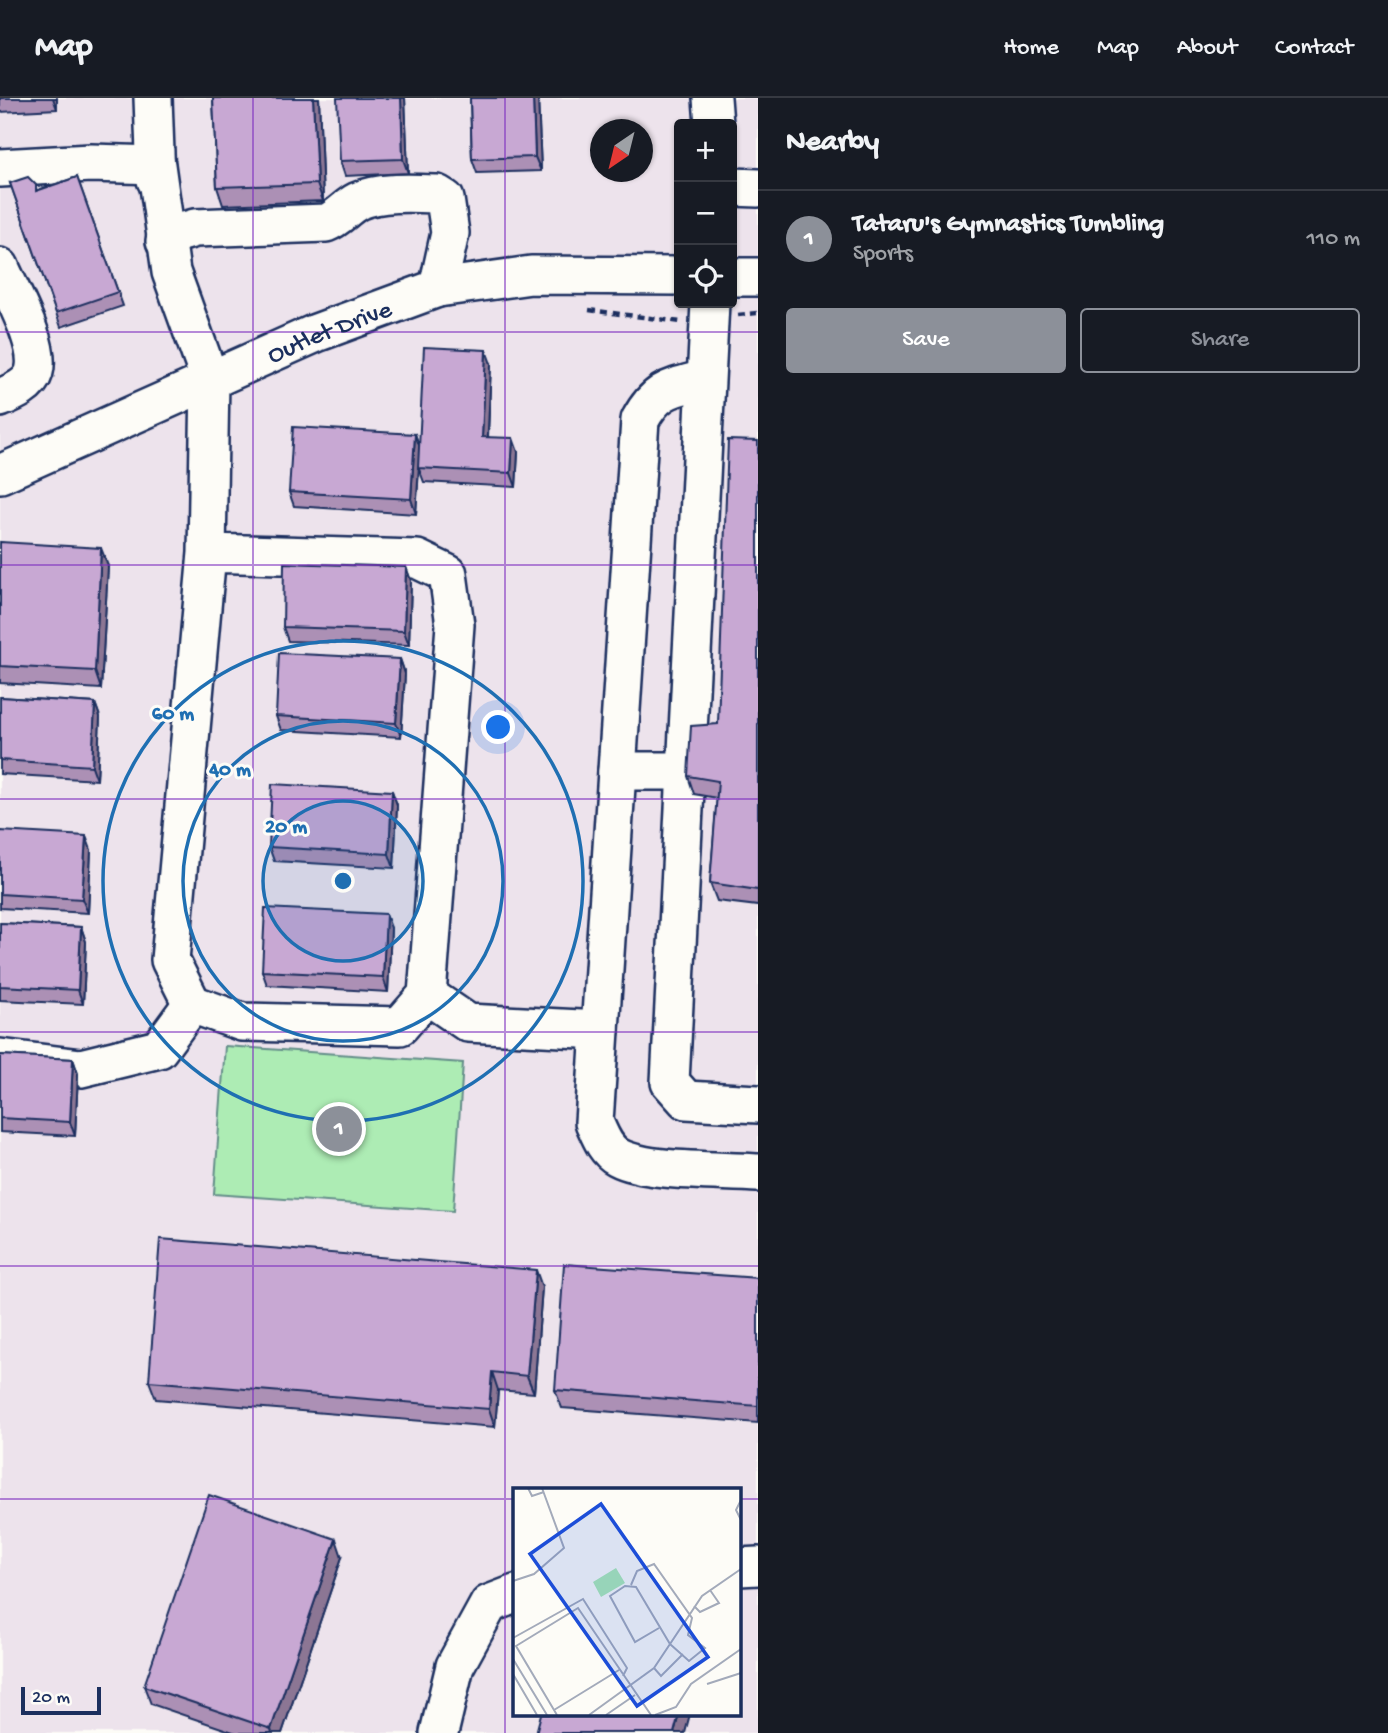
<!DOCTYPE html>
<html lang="en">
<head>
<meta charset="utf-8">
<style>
	:root { --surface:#171b24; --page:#20242c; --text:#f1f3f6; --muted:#9ea1a6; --line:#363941; --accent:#8c9099 }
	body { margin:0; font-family:"Gochi Hand",sans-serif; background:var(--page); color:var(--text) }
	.controls { position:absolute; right:21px; top:21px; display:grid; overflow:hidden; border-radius:7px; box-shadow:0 2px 5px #0004 }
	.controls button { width:63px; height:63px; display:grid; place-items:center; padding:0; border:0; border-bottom:2px solid var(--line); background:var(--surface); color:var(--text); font:35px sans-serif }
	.compass { position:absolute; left:590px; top:21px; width:63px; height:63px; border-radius:50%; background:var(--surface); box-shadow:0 2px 5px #0004; rotate:215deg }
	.scale { position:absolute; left:21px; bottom:18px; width:80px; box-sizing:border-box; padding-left:7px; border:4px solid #1b2f5e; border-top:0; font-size:19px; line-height:24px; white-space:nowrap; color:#1b2f5e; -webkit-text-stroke:5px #fdfcf7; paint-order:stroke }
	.you { position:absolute; left:499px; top:630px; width:24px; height:24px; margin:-18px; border:5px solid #fff; border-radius:50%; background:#1a73e8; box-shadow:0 0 0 10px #1a73e833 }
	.badge { display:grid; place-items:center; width:46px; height:46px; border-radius:50%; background:var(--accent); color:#fff; font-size:23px; font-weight:700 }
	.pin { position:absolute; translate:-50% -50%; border:4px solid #fff; box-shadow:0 2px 7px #0006 }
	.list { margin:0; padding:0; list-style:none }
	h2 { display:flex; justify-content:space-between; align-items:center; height:91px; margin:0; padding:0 28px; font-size:30px }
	h2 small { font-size:23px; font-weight:400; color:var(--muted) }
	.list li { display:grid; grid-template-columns:46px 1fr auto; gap:21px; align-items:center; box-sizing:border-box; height:98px; padding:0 28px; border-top:2px solid var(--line) }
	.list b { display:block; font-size:26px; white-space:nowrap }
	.list p { margin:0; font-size:23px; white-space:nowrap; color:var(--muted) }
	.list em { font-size:23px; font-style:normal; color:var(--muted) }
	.actions { display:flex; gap:14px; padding:21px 28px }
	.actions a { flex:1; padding:16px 0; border:2px solid var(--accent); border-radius:7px; text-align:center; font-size:24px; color:var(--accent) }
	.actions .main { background:var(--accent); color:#fff }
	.icon { flex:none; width:38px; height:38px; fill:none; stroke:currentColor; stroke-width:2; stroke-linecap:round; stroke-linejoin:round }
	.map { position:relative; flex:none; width:758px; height:1635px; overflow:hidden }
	header { display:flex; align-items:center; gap:42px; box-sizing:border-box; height:98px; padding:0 35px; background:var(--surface); border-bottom:2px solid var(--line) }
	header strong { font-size:33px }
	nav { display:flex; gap:38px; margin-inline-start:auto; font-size:24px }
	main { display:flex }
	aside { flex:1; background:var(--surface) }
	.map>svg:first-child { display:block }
	.built { fill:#ede3ec; fill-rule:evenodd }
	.green { fill:#adecb4; stroke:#648e89; stroke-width:2 }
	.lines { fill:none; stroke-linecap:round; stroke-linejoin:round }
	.minor-casing { stroke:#1b2f5e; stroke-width:42 }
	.path { stroke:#1b2f5e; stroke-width:4.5; stroke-dasharray:7 5; stroke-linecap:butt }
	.minor { stroke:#fdfcf7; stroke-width:37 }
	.wall { fill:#ac90b5; stroke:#1b2f5e; stroke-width:2 }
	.shaded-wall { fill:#8c7694; stroke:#1b2f5e; stroke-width:2 }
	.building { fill:#c8a8d3; stroke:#1b2f5e; stroke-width:2 }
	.grid { fill:none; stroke:#7b2cbf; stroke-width:2; stroke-opacity:0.55 }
	.ring { fill:none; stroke:#1f6fb2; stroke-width:3.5 }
	.labels { text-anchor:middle; stroke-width:6; stroke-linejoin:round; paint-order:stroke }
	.street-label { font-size:26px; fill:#1b2f5e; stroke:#fdfcf7 }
	.inset-road { fill:none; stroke:#a3aaba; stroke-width:2 }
	.view { fill:#1d4ed8; fill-opacity:0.15; stroke:#1d4ed8; stroke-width:3.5 }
	.inset-edge { fill:none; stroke:#1b2f5e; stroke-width:3.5 }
	.centre { fill:#1f6fb2; stroke:#fdfcf7; stroke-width:3.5 }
	.ring-label { font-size:21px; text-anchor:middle; font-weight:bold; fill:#1f6fb2; stroke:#fdfcf7; stroke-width:6; stroke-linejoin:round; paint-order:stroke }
</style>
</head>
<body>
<header>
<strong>Map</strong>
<nav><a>Home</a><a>Map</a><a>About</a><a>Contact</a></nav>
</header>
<main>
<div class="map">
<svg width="758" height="1635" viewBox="0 0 758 1635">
	<rect width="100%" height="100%" fill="#fdfcf7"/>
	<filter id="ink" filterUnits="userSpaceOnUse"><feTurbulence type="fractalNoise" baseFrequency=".0143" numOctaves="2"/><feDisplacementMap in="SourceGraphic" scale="14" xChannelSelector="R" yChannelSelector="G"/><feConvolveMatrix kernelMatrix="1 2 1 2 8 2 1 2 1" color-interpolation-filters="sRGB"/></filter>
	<g filter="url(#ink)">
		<!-- built -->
		<path class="built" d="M0 0H758V1635H0ZM679 26H732V205H679ZM600 32H642V74H600ZM515 1392H739V1616H515Z"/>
		<!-- green -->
		<polygon class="green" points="225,948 463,965 453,1113 214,1096"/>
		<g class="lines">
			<defs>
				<g id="minor">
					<polyline points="153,0 156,82"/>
					<polyline points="712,0 714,26"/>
					<polyline points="0,70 91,65 156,67 171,174 210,282 207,455 170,862 192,906 242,924 400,928 427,897 455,527 448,476 417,461 207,455"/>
					<polyline points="732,89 758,90"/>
					<path d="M165 143 178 135 195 130 326 125C339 120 346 109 358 103 380 93 414 95 437 96L445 101 450 135 438 190"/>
					<path d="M0 169C11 195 42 247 34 274 30 288 12 295 0 300"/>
					<polyline points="732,179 758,179"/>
					<polyline points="710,205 670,984 686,1002 758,1006"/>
					<path d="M705 281C672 290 657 290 640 322L594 1024C600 1037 605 1052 618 1059 648 1075 723 1072 758 1075"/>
					<path id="s1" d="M0 376 316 235 438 190 531 177 679 178"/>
					<polyline points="617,673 686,673"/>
					<polyline points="427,897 468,925 600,932"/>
					<polyline points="0,960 81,970 159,951 192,906"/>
					<polyline points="739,1469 758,1468"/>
					<polyline points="439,1635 455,1568 489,1506 515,1496"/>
				</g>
			</defs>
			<!-- minor casing -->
			<use href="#minor" class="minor-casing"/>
			<!-- path -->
			<g class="path">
				<polyline points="589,212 681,224"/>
				<polyline points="738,217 758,215"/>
			</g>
			<!-- minor -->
			<use href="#minor" class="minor"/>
		</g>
		<!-- wall -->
		<g class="wall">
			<polygon points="0,0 57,0 57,11 0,14"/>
			<polygon points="213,0 319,0 323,103 223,107 217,89"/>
			<polygon points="405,0 408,75 345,78 340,63"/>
			<polygon points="470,0 538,0 541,73 477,75 472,61"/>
			<polygon points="77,79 123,208 61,229 10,85 38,92"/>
			<polygon points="491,266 488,339 518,354 516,389 424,384 419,371 416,416 294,408 289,394 415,336 419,348"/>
			<polygon points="758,343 758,808 717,803 710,785 717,700 694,696 688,678 718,626"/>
			<polygon points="0,444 108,468 101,591 0,585"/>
			<polygon points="406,469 411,483 409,547 288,543 283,529"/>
			<polygon points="400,561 405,576 401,639 281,632 276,618"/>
			<polygon points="0,599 95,605 100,619 97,682 0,676"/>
			<polygon points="392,693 397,707 394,770 274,763 269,749"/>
			<polygon points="0,733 91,752 88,815 0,810"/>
			<polygon points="0,825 81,829 86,844 83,906 0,902"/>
			<polygon points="391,830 388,894 267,887 262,873"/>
			<polygon points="0,957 73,961 78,976 75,1038 0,1034"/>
			<polygon points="758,1180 758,1325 562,1310 555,1292"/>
			<polygon points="542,1189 534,1295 498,1292 495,1329 156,1301 149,1283"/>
			<polygon points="342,1459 282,1635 236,1635 151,1606 144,1588"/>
		</g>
		<!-- shaded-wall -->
		<g class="shaded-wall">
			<polygon points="53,0 57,0 57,11"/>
			<polygon points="313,0 319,0 323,103 317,86"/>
			<polygon points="401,0 405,0 408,75 403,61"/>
			<polygon points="533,0 538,0 541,73 535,59"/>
			<polygon points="486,252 491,266 487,353 482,339"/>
			<polygon points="415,336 420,350 416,416 411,401"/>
			<polygon points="513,340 518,354 516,389 511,375"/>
			<polygon points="101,450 108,468 101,591 95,573"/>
			<polygon points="406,469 411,483 409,547 404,533"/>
			<polygon points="400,561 405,576 401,639 396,625"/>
			<polygon points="95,605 100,619 97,682 92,668"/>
			<polygon points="392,693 397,707 394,770 389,756"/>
			<polygon points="86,738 91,752 88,815 82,801"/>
			<polygon points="386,816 391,830 388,894 383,879"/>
			<polygon points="81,829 86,844 83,906 78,892"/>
			<polygon points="73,961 78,976 75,1038 70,1024"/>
			<polygon points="536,1172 542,1189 534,1295 527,1278"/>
			<polygon points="492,1274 498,1292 495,1329 489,1311"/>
			<polygon points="336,1441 342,1459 282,1635 272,1635 271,1631"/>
			<polygon points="679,1616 690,1616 685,1635 674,1635"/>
		</g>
		<!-- building -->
		<g class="building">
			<polygon points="213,0 313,0 317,86 217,89"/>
			<polygon points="337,0 401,0 403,61 340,63"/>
			<polygon points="470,0 533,0 535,59 472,61"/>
			<polygon points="28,79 36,87 36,93 77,79 118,194 56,215 10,85"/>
			<polygon points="424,249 486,252 482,339 513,340 511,375 418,370"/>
			<polygon points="293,329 415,336 411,401 289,394"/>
			<polygon points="728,342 758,343 758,792 710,785 718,683 688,678 691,628 718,626"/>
			<polygon points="0,444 101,450 95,573 0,568"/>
			<polygon points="284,465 406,469 404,533 283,529"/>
			<polygon points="279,555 400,561 396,625 276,618"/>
			<polygon points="0,599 95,605 92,668 0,662"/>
			<polygon points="272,686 392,693 389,756 269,749"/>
			<polygon points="0,733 86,738 82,801 0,796"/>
			<polygon points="265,810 386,816 383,879 262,873"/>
			<polygon points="0,825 81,829 78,892 0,888"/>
			<polygon points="0,957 73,961 70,1024 0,1020"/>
			<polygon points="160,1141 536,1172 527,1278 492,1274 489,1311 149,1283"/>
			<polygon points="564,1166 758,1180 758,1308 555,1292"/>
			<polygon points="209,1397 336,1441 271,1631 144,1588"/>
			<polygon points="541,1616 679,1616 674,1635 536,1635"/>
		</g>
	</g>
	<!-- grid -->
	<path class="grid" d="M253 0V1635M505 0V1635M0 234H758M0 467H758M0 701H758M0 934H758M0 1168H758M0 1401H515M739 1401H758"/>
	<!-- distance rings -->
	<circle cx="343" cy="783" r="80" fill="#1f6fb2" fill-opacity=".12"/>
	<g class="ring">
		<circle cx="343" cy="783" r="80"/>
		<circle cx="343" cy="783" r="160"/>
		<circle cx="343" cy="783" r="240"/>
	</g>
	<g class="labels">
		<!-- street labels -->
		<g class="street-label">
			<text dy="9" stroke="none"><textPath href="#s1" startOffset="359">Outlet Drive</textPath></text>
		</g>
	</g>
	<!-- overview -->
	<g transform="translate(513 1390)">
		<rect width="228" height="228" fill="#fdfcf7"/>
		<path d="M103 80 112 95 88 109 80 94Z" fill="#adecb4"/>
		<path class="inset-road" d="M15 0 19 8 31 4M228 12 223 22 228 32M0 93 21 86 51 60 29 0M118 97 124 83 141 76 179 130 175 147 192 160 176 173 157 156 123 99 112 98 97 108 122 154 146 140M181 118 187 124 206 115 197 102M0 150 70 111 114 180 110 188M0 171 34 227M141 180 148 188 170 166M0 186 24 227M194 196 228 185M41 222 106 182M44 227 3 158 65 120 138 227M76 227 141 180 189 108 228 81M93 227 122 207M142 227 163 219 178 196 228 161"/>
		<path class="view" d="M88 16 195 169 124 218 17 66Z"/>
		<rect width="228" height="228" class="inset-edge"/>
	</g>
	<circle cx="343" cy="783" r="10" class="centre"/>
	<g class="ring-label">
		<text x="173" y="621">60 m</text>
		<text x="230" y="677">40 m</text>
		<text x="286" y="734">20 m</text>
	</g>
</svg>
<div class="controls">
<button>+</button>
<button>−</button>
<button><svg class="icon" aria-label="locate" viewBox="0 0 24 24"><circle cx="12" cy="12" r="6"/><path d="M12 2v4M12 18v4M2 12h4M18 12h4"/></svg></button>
</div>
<svg class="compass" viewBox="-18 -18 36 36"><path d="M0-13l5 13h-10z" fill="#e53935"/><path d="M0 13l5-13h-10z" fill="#9ea1a6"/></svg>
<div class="scale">20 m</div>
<div class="you"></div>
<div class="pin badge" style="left:339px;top:1031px">1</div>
</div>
<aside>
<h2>Nearby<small></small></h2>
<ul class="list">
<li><span class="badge">1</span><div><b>Tataru's Gymnastics Tumbling</b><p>Sports</p></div><em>110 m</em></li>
</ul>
<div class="actions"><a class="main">Save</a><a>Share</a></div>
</aside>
</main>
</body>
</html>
